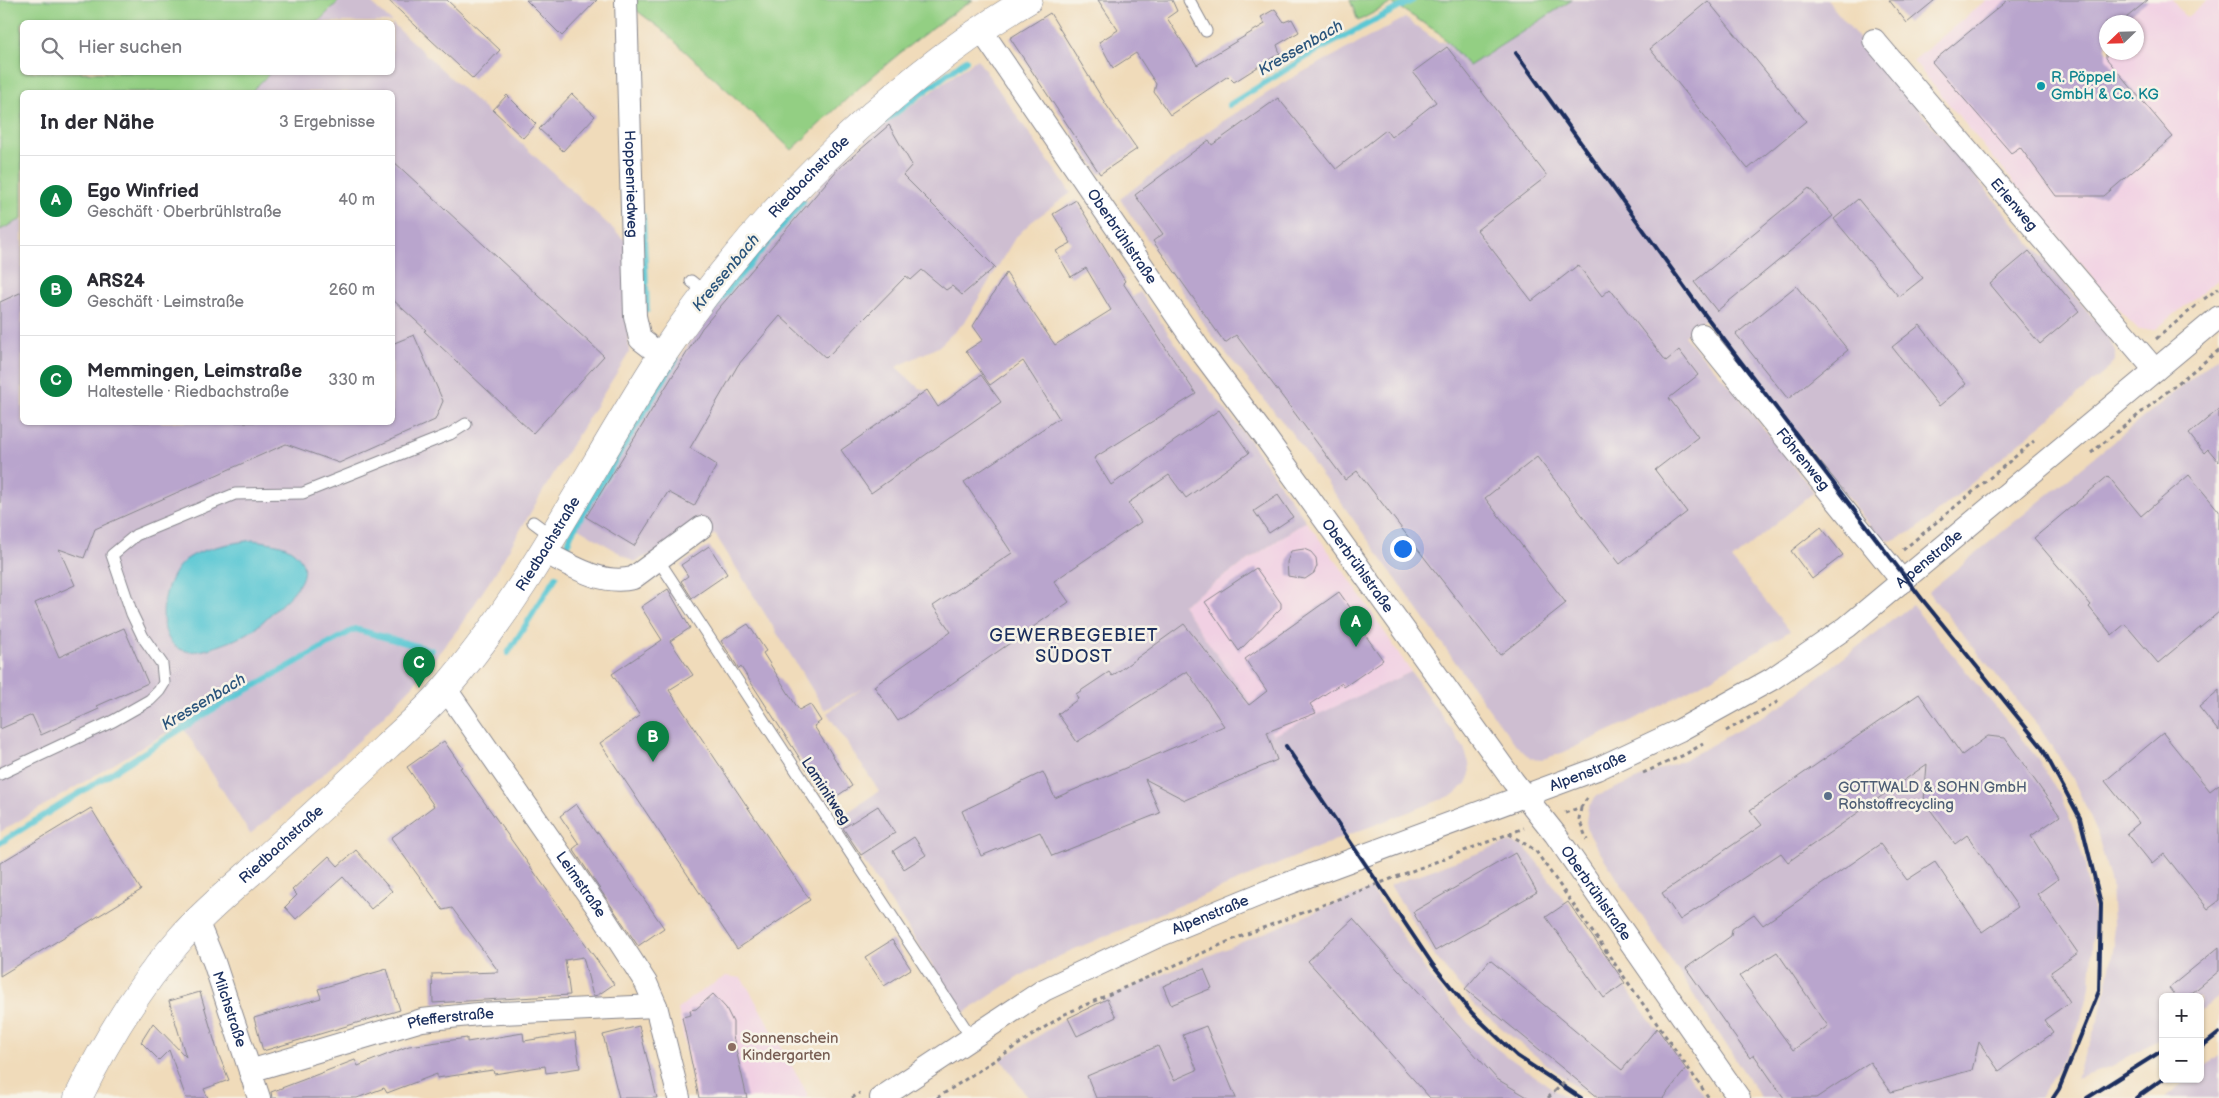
<!DOCTYPE html>
<html lang="de">
<head>
<meta charset="utf-8">
<style>
	:root { --surface:#fff; --page:#f7f7f7; --text:#2b2b33; --muted:#7c7c81; --line:#e1e1e2; --accent:#0b8043 }
	body { margin:0; font-family:"Balsamiq Sans",sans-serif; background:var(--page); color:var(--text) }
	.controls { position:absolute; right:15px; bottom:15px; display:grid; overflow:hidden; border-radius:8px; box-shadow:0 1px 4px #0004 }
	.controls button { width:45px; height:45px; display:grid; place-items:center; padding:0; border:0; border-bottom:1px solid var(--line); background:var(--surface); color:var(--text); font:25px sans-serif }
	.compass { position:absolute; left:2099px; top:15px; width:45px; height:45px; border-radius:50%; background:var(--surface); box-shadow:0 1px 4px #0004; rotate:247deg }
	.you { position:absolute; left:1402px; top:548px; width:18px; height:18px; margin:-12px; border:4px solid #fff; border-radius:50%; background:#1a73e8; box-shadow:0 0 0 8px #1a73e833 }
	.badge { display:grid; place-items:center; width:32px; height:32px; border-radius:50%; background:var(--accent); color:#fff; font-size:16px; font-weight:700 }
	.pin { position:absolute; translate:-50% -41px; filter:drop-shadow(0 1px 2px #0008) }
	.pin::after { content:''; position:absolute; top:26px; width:18px; height:15px; background:inherit; clip-path:polygon(0 0,100% 0,50% 100%) }
	.list { margin:0; padding:0; list-style:none }
	h2 { display:flex; justify-content:space-between; align-items:center; height:65px; margin:0; padding:0 20px; font-size:21px }
	h2 small { font-size:16px; font-weight:400; color:var(--muted) }
	.list li { display:grid; grid-template-columns:32px 1fr auto; gap:15px; align-items:center; box-sizing:border-box; height:90px; padding:0 20px; border-top:1px solid var(--line) }
	.list b { display:block; font-size:19px; white-space:nowrap }
	.list p { margin:0; font-size:16px; white-space:nowrap; color:var(--muted) }
	.list em { font-size:16px; font-style:normal; color:var(--muted) }
	.icon { flex:none; width:28px; height:28px; fill:none; stroke:currentColor; stroke-width:2; stroke-linecap:round; stroke-linejoin:round }
	.map { position:relative; flex:none; width:2219px; height:1098px; overflow:hidden }
	.search { position:absolute; background:var(--surface); box-shadow:0 1px 4px #0004; left:20px; top:20px; width:375px; height:55px; display:flex; align-items:center; gap:12px; box-sizing:border-box; padding:0 18px; border-radius:8px; color:var(--muted); font-size:19px }
	.panel { position:absolute; background:var(--surface); box-shadow:0 1px 4px #0004; left:20px; top:90px; width:375px; height:335px; border-radius:8px }
	.map>svg:first-child { display:block }
	.built { fill:#f1d0e3; fill-rule:evenodd }
	.industrial { fill:#cebed1 }
	.green { fill:#93cf83; stroke:#577f70 }
	.water { fill:#5cc8d4; stroke:#3c7c99 }
	.lines { fill:none; stroke-linecap:round; stroke-linejoin:round }
	.stream { stroke:#5cc8d4; stroke-width:6 }
	.building { fill:#b9a5cd; fill-rule:evenodd }
	.lane-casing { stroke:#86858c; stroke-width:13 }
	.street-casing { stroke:#86858c; stroke-width:24 }
	.secondary-casing { stroke:#86858c; stroke-width:29 }
	.path { stroke:#86858c; stroke-width:3; stroke-dasharray:4 4; stroke-linecap:butt }
	.lane { stroke:#fff; stroke-width:11 }
	.street { stroke:#fff; stroke-width:22 }
	.secondary { stroke:#fff; stroke-width:28 }
	.rail { stroke:#1b2f5e; stroke-width:4 }
	.path-bridge { stroke:#86858c; stroke-width:3; stroke-dasharray:4 4; stroke-linecap:butt }
	.culture-dot { fill:#0f9aa8; stroke:#f7f3e8; stroke-width:2 }
	.service-dot { fill:#5c6f8a; stroke:#f7f3e8; stroke-width:2 }
	.education-dot { fill:#8d6e63; stroke:#f7f3e8; stroke-width:2 }
	.labels { text-anchor:middle; stroke-width:5; stroke-linejoin:round; paint-order:stroke }
	.culture-label { font-size:15px; fill:#0d838f; stroke:#f7f3e8; text-anchor:start }
	.street-label { font-size:15px; fill:#1b2f5e; stroke:#f7f3e8 }
	.service-label { font-size:15px; fill:#4e5e75; stroke:#f7f3e8; text-anchor:start }
	.education-label { font-size:15px; fill:#785e54; stroke:#f7f3e8; text-anchor:start }
	.water-label { font-size:16px; font-style:italic; fill:#2b557c; stroke:#f7f3e8 }
	.quarter-label { font-size:18px; letter-spacing:1px; fill:#1b2f5e; stroke:#f7f3e8 }
</style>
</head>
<body>
<div class="map">
<svg width="2219" height="1098" viewBox="0 0 2219 1098">
	<rect width="100%" height="100%" fill="#f7f3e8"/>
	<filter id="ink" filterUnits="userSpaceOnUse"><feTurbulence type="fractalNoise" baseFrequency=".02" numOctaves="2"/><feDisplacementMap in="SourceGraphic" scale="10" xChannelSelector="R" yChannelSelector="G"/><feConvolveMatrix kernelMatrix="1 2 1 2 8 2 1 2 1" color-interpolation-filters="sRGB"/></filter>
	<filter id="wash" filterUnits="userSpaceOnUse"><feTurbulence type="fractalNoise" baseFrequency=".0096" numOctaves="4" result="noise"/><feDisplacementMap in="SourceGraphic" scale="20" xChannelSelector="R" yChannelSelector="G"/><feGaussianBlur stdDeviation="1.12" result="paint"/><feColorMatrix in="noise" values="0 0 0 0 0 0 0 0 0 0 0 0 0 0 0 0 0 1.4 0 .05"/><feComposite in="paint" operator="in"/></filter>
	<g filter="url(#wash)">
		<rect width="100%" height="100%" fill="#f0dbba"/>
		<!-- built -->
		<g class="built">
			<path d="M1986 0H2172L2186 18 2207 0H2219V279L2156 329 2139 330 2123 314 1913 61ZM2106 22H2136V52H2106Z"/>
			<polygon points="1306,521 1350,580 1411,672 1273,736 1182,605"/>
			<polygon points="726,976 741,978 747,986 807,1093 807,1098 696,1098 678,1009 692,997"/>
		</g>
		<!-- industrial -->
		<g class="industrial">
			<polygon points="340,0 368,0 392,22 318,22"/>
			<polygon points="1572,0 1827,0 2095,320 2110,340 2115,351 2115,361 2107,370 1917,529 1893,540 1885,539 1876,533 1705,319 1684,336 1730,386 1814,492 1732,560 1790,631 1708,680 1639,717 1562,753 1543,759 1530,758 1517,746 1491,712 1290,431 1216,341 1120,199 1214,127 1288,80 1405,18 1438,42 1449,41 1469,66"/>
			<polygon points="392,23 626,241 629,353 546,486 497,570 458,629 415,683 367,733 318,779 250,834 181,724 0,832 0,230 22,219 22,422 392,422 392,92 251,92 270,73 392,72"/>
			<polygon points="977,59 1071,193 1030,223 1015,238 964,323 938,347 896,367 919,388 927,390 938,406 982,375 990,387 1140,292 1187,360 1249,440 1306,521 1182,605 1273,735 1411,672 1464,748 1469,763 1470,774 1466,784 1453,795 1343,837 1070,951 1020,976 964,1013 836,820 879,791 827,713 863,688 825,710 715,534 673,563 654,553 634,562 577,527 699,327 807,201 836,167 886,124"/>
			<polygon points="2219,356 2219,997 2200,1011 2200,997 2163,997 2163,1037 2112,1066 2076,1078 2102,1010 2114,945 2111,884 2097,831 2072,777 2039,727 1928,592"/>
			<polygon points="1912,605 2038,759 2061,797 2074,829 2084,860 2094,915 2090,987 2083,1015 2066,1055 2040,1098 1761,1098 1598,849 1588,832 1586,822 1588,807 1597,796 1688,758 1781,706"/>
			<polygon points="1509,842 1524,847 1534,858 1705,1098 1596,1098 1580,1090 1523,1046 1475,1006 1435,956 1390,885"/>
			<polygon points="1371,889 1435,984 1468,1023 1497,1049 1566,1098 1028,1098 1001,1059 1067,1018 1130,988"/>
			<polygon points="2219,1056 2219,1098 2165,1098 2189,1079 2200,1079 2200,1070"/>
		</g>
		<!-- green -->
		<g class="green">
			<polygon points="0,0 340,0 318,22 22,22 22,72 270,73 251,92 22,92 22,219 0,230"/>
			<path d="M632 0H973C907 42 849 96 792 150L660 28 632 7Z"/>
			<polygon points="1350,0 1572,0 1469,66 1439,33 1392,3 1358,21"/>
		</g>
		<!-- water -->
		<path class="water" d="M253 540C265 542 280 543 290 549 322 571 290 596 273 612 266 618 260 625 253 630 239 639 220 646 204 650 150 663 157 588 182 563 197 548 233 543 253 540Z"/>
		<g class="lines">
			<!-- stream -->
			<g class="stream">
				<polyline points="1229,105 1313,53 1413,0"/>
				<polyline points="885,121 966,60"/>
				<polyline points="643,216 647,310"/>
				<polyline points="706,316 803,201"/>
				<polyline points="566,551 571,534 676,359"/>
				<polyline points="508,653 556,577"/>
				<polyline points="0,843 210,711 355,629 431,650"/>
			</g>
		</g>
		<g id="blocks">
			<!-- building -->
			<g class="building">
				<polygon points="388,0 447,0 500,50 473,79"/>
				<polygon points="526,0 597,0 562,36"/>
				<polygon points="1098,0 1172,0 1177,11 1167,18 1197,65 1265,24 1261,17 1275,9 1284,22 1292,19 1299,32 1277,45 1280,53 1234,82 1228,76 1170,115 1154,92 1156,84 1136,53 1113,68 1099,42 1118,30"/>
				<polygon points="1889,0 1935,0 1907,23"/>
				<polygon points="2008,0 2148,0 2121,22 2106,22 2106,58 2173,137 2104,196 2056,196 2020,147 2011,153 1932,62"/>
				<polygon points="1708,1 1806,121 1748,169 1650,49"/>
				<polygon points="1050,13 1105,103 1137,149 1100,174 1010,38"/>
				<polygon points="1447,47 1547,176 1477,230 1532,301 1578,265 1602,296 1610,289 1666,361 1679,350 1698,375 1669,398 1698,437 1655,470 1687,512 1620,564 1537,457 1485,498 1566,603 1500,655 1357,471 1345,480 1236,335 1225,343 1153,241 1163,234 1135,195 1209,140 1212,145 1278,98 1336,169 1386,130 1391,137 1436,102 1413,72"/>
				<polygon points="572,94 595,116 563,151 539,129"/>
				<polygon points="507,95 536,124 523,138 493,110"/>
				<polygon points="889,125 912,165 903,175 995,267 962,295 952,286 946,290 922,270 911,280 906,276 826,358 780,316 738,365 690,448 717,465 694,506 668,492 634,546 586,517 702,328 838,169"/>
				<polygon points="392,160 604,356 533,433 424,331 426,330 392,299"/>
				<polygon points="1809,188 1833,216 1717,311 1694,282"/>
				<polygon points="1858,199 1923,278 1899,297 1834,219"/>
				<polygon points="1076,200 1125,281 1123,283 1196,394 1094,458 1111,485 1219,410 1249,453 1186,498 1169,475 1128,503 1141,522 1054,581 1069,602 898,721 874,686 951,632 933,606 1012,553 964,482 1059,418 1023,361 990,385 966,351 983,340 973,326 1006,273 1055,345 1111,310 1086,268 1071,277 1056,251 1071,243 1053,214"/>
				<polygon points="2029,251 2079,311 2040,344 1990,284"/>
				<polygon points="1796,286 1848,350 1788,399 1736,334"/>
				<polygon points="22,292 22,422 392,422 392,344 414,335 443,401 435,420 339,463 286,444 95,529 84,558 59,549 75,585 35,603 59,657 124,628 148,683 97,706 99,709 41,735 32,715 0,729 0,302"/>
				<polygon points="1920,325 1966,384 1939,406 1892,347"/>
				<polygon points="981,375 1001,402 871,493 841,450 927,390 938,407"/>
				<polygon points="2219,409 2219,462 2208,449 2204,453 2189,434"/>
				<polygon points="2189,475 2219,511 2219,612 2158,663 2125,624 2112,635 2089,607 2091,605 2034,538 2108,476 2141,516"/>
				<polygon points="1278,495 1293,517 1269,533 1254,511"/>
				<polygon points="1821,527 1843,555 1812,579 1791,551"/>
				<polygon points="709,546 727,574 692,598 681,581 688,576 681,565"/>
				<polygon points="1304,549 1311,552 1316,558 1317,566 1314,573 1305,579 1288,576 1287,562 1291,551"/>
				<polygon points="1256,568 1281,603 1281,608 1239,651 1205,602"/>
				<polygon points="668,589 690,628 670,641 693,675 669,690 810,900 737,949 600,743 640,716 612,674 662,640 641,607"/>
				<polygon points="1339,592 1354,613 1351,615 1383,660 1344,687 1342,683 1310,704 1316,713 1267,732 1277,760 1185,800 1145,779 1160,813 1052,856 1040,832 981,856 962,811 1043,772 1055,798 1224,726 1187,671 1077,742 1058,714 1078,699 1076,694 1109,672 1112,676 1184,624 1249,705 1267,691 1245,659"/>
				<polygon points="748,624 766,651 763,653 799,710 810,704 821,721 814,726 852,786 828,802 741,667 739,669 721,641"/>
				<polygon points="2219,690 2219,732 2199,707"/>
				<path d="M1919 694 1962 755 1988 736 2005 738 2060 816 2031 836 2058 879 2037 894 2078 953 2051 972 2070 1002 2044 1020 2053 1033 1999 1071 1979 1042 1972 1070 1891 1092 1870 1062 1816 1098H1784L1754 1055 1750 1058 1686 968 1731 936 1732 929 1754 914 1763 925 1880 844 1907 880 1935 862 1982 932 2018 907 1967 835 1955 844 1924 801 1927 764 1788 862 1781 853 1680 920 1662 893 1762 825 1750 810ZM1777 952 1828 1026 1793 1050 1739 976Z"/>
				<polygon points="2163,733 2210,791 2219,784 2219,901 2208,909 2164,854 2152,864 2127,833 2139,823 2105,781"/>
				<polygon points="444,741 462,767 460,768 614,984 598,995 593,996 583,957 565,960 570,995 433,1003 432,974 499,972 452,908 443,910 391,838 434,806 407,767"/>
				<polygon points="576,804 596,833 598,832 664,928 638,946 573,849 579,844 560,816"/>
				<polygon points="878,806 895,833 861,855 843,828"/>
				<polygon points="91,808 141,890 0,976 0,863"/>
				<polygon points="914,837 926,855 904,869 893,851"/>
				<polygon points="356,850 392,891 371,909 343,877 296,919 285,907 297,895 292,890 329,856 338,866"/>
				<polygon points="1515,853 1537,892 1435,951 1413,912"/>
				<polygon points="1568,902 1625,983 1604,998 1546,917"/>
				<polygon points="1353,919 1497,1079 1529,1098 1430,1098 1308,961"/>
				<polygon points="892,940 911,969 884,986 865,957"/>
				<polygon points="2219,947 2219,971 2187,997 2176,997 2169,988"/>
				<polygon points="1490,960 1622,1070 1657,1028 1686,1069 1663,1098 1599,1098 1465,989"/>
				<polygon points="387,969 400,1010 263,1051 254,1018 321,998 318,989"/>
				<polygon points="1204,969 1212,988 1171,1005 1163,986"/>
				<polygon points="200,992 218,1053 229,1080 204,1089 208,1098 186,1098 169,1050 159,1060 141,1042 153,1023 186,1057 169,1001"/>
				<polygon points="713,994 726,1008 733,1022 733,1036 747,1098 699,1098 682,1017 691,1015 690,1010 696,1009"/>
				<polygon points="1107,999 1116,1017 1077,1036 1068,1018"/>
				<polygon points="639,1026 657,1098 619,1098 603,1035"/>
				<polygon points="1206,1026 1236,1098 1096,1098 1087,1076 1158,1046 1174,1080 1197,1070 1183,1035"/>
				<polygon points="523,1033 524,1041 575,1033 580,1068 546,1073 545,1066 494,1074 493,1070 437,1078 437,1074 387,1093 384,1088 357,1098 272,1098 271,1092 308,1078 355,1060 358,1066 409,1046 467,1038 467,1042"/>
			</g>
		</g>
	</g>
	<g filter="url(#ink)">
		<use href="#blocks" fill-opacity="0" stroke="#86858c" stroke-width="1"/>
		<g class="lines">
			<defs>
				<g id="lane">
					<polyline points="1189,0 1206,31"/>
					<polyline points="691,281 707,294"/>
					<polyline points="533,522 552,536"/>
					<polyline points="659,561 971,1037"/>
					<polyline points="0,774 113,721 150,700 159,691 164,683 162,664 143,637 132,614 112,555 136,535 235,494 303,493 450,434 466,424"/>
				</g>
				<g id="street">
					<path id="s1" d="M626 0 635 316 640 339 662 356"/>
					<path id="s2" d="M981 30 1200 350 1266 438 1513 781 1555 834 1739 1098"/>
					<path id="s3" d="M1874 40 2155 370"/>
					<path id="s4" d="M1702 335 1903 582"/>
					<path d="M542 551C571 565 601 586 633 578L702 527"/>
					<path id="s5" d="M445 688 597 907 646 983 656 1006 679 1098"/>
					<path id="s6" d="M197 921 214 962 259 1098"/>
					<path id="s7" d="M250 1071 422 1020 478 1014 656 1006"/>
					<path id="s8" d="M881 1098 1044 990 1156 937 1268 891 1597 769 1680 730 1772 679 1847 627 2219 317"/>
				</g>
				<g id="secondary">
					<path id="s9" d="M78 1098C106 1040 139 986 181 938 202 914 227 893 251 872 296 830 342 790 386 747 406 728 426 711 444 690 531 590 589 468 661 357 750 223 888 82 1028 0"/>
				</g>
			</defs>
			<!-- lane casing -->
			<use href="#lane" class="lane-casing"/>
			<!-- street casing -->
			<use href="#street" class="street-casing"/>
			<!-- secondary casing -->
			<use href="#secondary" class="secondary-casing"/>
			<!-- path -->
			<g class="path">
				<polyline points="2204,299 2219,288"/>
				<polyline points="2156,339 2199,303"/>
				<polyline points="2091,453 2219,350"/>
				<polyline points="1903,550 2034,441"/>
				<polyline points="1726,731 1779,701"/>
				<polyline points="1643,773 1684,755 1703,744"/>
				<polyline points="1581,808 1579,819 1587,840"/>
				<polyline points="1565,813 1581,807 1589,796"/>
				<polyline points="1509,834 1535,850 1709,1098"/>
				<polyline points="852,1098 860,1093"/>
				<polyline points="937,1098 1065,1014 1234,939 1524,828"/>
				<polyline points="1548,1098 1555,1091"/>
			</g>
			<!-- lane -->
			<use href="#lane" class="lane"/>
			<!-- street -->
			<use href="#street" class="street"/>
			<!-- secondary -->
			<use href="#secondary" class="secondary"/>
			<!-- rail -->
			<g class="rail">
				<polyline points="1516,53 1699,307 1922,599 2041,746 2080,818 2101,904 2099,991 2059,1089 2053,1098"/>
				<polyline points="1286,746 1433,965 1472,1013 1517,1056 1581,1098"/>
				<polyline points="2200,1048 2219,1033"/>
				<polyline points="2087,1098 2163,1050"/>
				<polyline points="2136,1098 2163,1079"/>
			</g>
			<!-- path-bridge -->
			<polyline class="path-bridge" points="1555,1091 1567,1080"/>
		</g>
	</g>
	<!-- markers -->
	<circle class="culture-dot" cx="2041" cy="86" r="5"/>
	<circle class="service-dot" cx="1828" cy="796" r="5"/>
	<circle class="education-dot" cx="732" cy="1047" r="5"/>
	<g class="labels">
		<!-- culture labels -->
		<g class="culture-label">
			<text x="2051" y="82">R. Pöppel<tspan x="2051" dy="17">GmbH &amp; Co. KG</tspan></text>
		</g>
		<!-- street labels -->
		<g class="street-label">
			<text dy="5" stroke="none"><textPath href="#s9" startOffset="1184">Riedbachstraße</textPath></text>
			<text dy="5" stroke="none"><textPath href="#s1" startOffset="184">Hoppenriedweg</textPath></text>
			<text dy="5" stroke="none"><textPath href="#s3" startOffset="216">Erlenweg</textPath></text>
			<text dy="5" stroke="none"><textPath href="#s2" startOffset="250">Oberbrühlstraße</textPath></text>
			<text dy="5" stroke="none"><textPath href="#s4" startOffset="160">Föhrenweg</textPath></text>
			<text dy="5" stroke="none"><textPath href="#s9" startOffset="732">Riedbachstraße</textPath></text>
			<text dy="5" stroke="none"><textPath href="#s8" startOffset="1186">Alpenstraße</textPath></text>
			<text dy="5" stroke="none"><textPath href="#s2" startOffset="655">Oberbrühlstraße</textPath></text>
			<text dy="5" stroke="none"><textPath href="#s8" startOffset="782">Alpenstraße</textPath></text>
			<text transform="translate(826 791) rotate(57)" y="5">Laminitweg</text>
			<text dy="5" stroke="none"><textPath href="#s9" startOffset="328">Riedbachstraße</textPath></text>
			<text dy="5" stroke="none"><textPath href="#s5" startOffset="239">Leimstraße</textPath></text>
			<text dy="5" stroke="none"><textPath href="#s2" startOffset="1060">Oberbrühlstraße</textPath></text>
			<text dy="5" stroke="none"><textPath href="#s8" startOffset="378">Alpenstraße</textPath></text>
			<text dy="5" stroke="none"><textPath href="#s6" startOffset="94">Milchstraße</textPath></text>
			<text dy="5" stroke="none"><textPath href="#s7" startOffset="208">Pfefferstraße</textPath></text>
		</g>
		<!-- service labels -->
		<g class="service-label">
			<text x="1838" y="792">GOTTWALD &amp; SOHN GmbH<tspan x="1838" dy="17">Rohstoffrecycling</tspan></text>
		</g>
		<!-- education labels -->
		<g class="education-label">
			<text x="742" y="1043">Sonnenschein<tspan x="742" dy="17">Kindergarten</tspan></text>
		</g>
		<!-- water labels -->
		<g class="water-label">
			<text transform="translate(1300 47) rotate(-30)" y="6">Kressenbach</text>
			<text transform="translate(725 272) rotate(-50)" y="6">Kressenbach</text>
			<text transform="translate(203 701) rotate(-31)" y="6">Kressenbach</text>
		</g>
		<!-- quarter labels -->
		<g class="quarter-label">
			<text x="1074" y="641">GEWERBEGEBIET<tspan x="1074" dy="21">SÜDOST</tspan></text>
		</g>
	</g>
</svg>
<div class="controls">
<button>+</button>
<button>−</button>
</div>
<svg class="compass" viewBox="-18 -18 36 36"><path d="M0-13l5 13h-10z" fill="#e53935"/><path d="M0 13l5-13h-10z" fill="#7c7c81"/></svg>
<div class="you"></div>
<div class="pin badge" style="left:1356px;top:647px">A</div>
<div class="pin badge" style="left:653px;top:762px">B</div>
<div class="pin badge" style="left:419px;top:688px">C</div>
<div class="search"><svg class="icon" aria-label="search" viewBox="0 0 24 24"><circle cx="10" cy="10" r="6"/><path d="M15 15l6 6"/></svg>Hier suchen</div>
<section class="panel">
<h2>In der Nähe<small>3 Ergebnisse</small></h2>
<ul class="list">
<li><span class="badge">A</span><div><b>Ego Winfried</b><p>Geschäft · Oberbrühlstraße</p></div><em>40 m</em></li>
<li><span class="badge">B</span><div><b>ARS24</b><p>Geschäft · Leimstraße</p></div><em>260 m</em></li>
<li><span class="badge">C</span><div><b>Memmingen, Leimstraße</b><p>Haltestelle · Riedbachstraße</p></div><em>330 m</em></li>
</ul>
</section>
</div>
</body>
</html>
